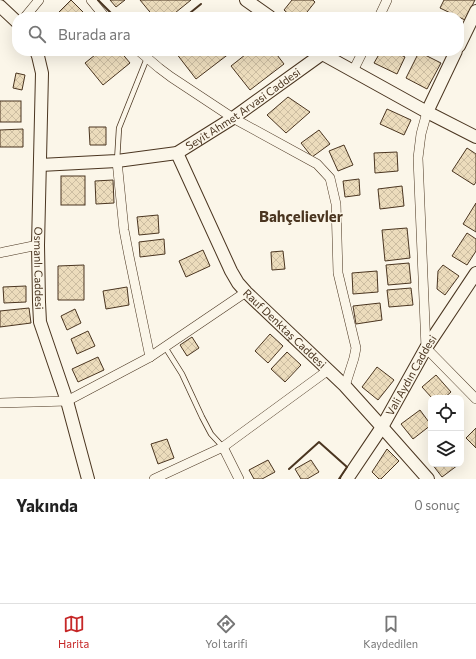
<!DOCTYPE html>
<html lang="tr">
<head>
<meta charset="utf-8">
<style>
	:root { --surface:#fff; --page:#f2f2f2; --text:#222; --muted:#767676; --line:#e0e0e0; --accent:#c62828 }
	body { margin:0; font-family:Commissioner,sans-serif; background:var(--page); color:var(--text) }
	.controls { position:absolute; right:12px; bottom:12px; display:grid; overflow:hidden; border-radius:8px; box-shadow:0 4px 16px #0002 }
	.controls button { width:36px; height:36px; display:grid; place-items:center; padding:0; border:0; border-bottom:1px solid var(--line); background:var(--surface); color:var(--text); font:20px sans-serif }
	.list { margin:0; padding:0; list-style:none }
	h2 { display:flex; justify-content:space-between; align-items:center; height:52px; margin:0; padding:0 16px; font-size:17px }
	h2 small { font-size:13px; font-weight:400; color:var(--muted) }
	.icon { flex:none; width:22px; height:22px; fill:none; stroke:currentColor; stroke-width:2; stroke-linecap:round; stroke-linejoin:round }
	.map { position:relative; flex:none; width:476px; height:479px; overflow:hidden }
	.search { position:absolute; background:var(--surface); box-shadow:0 4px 16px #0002; left:12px; right:12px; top:12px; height:44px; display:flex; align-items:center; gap:10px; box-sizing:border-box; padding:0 14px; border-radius:16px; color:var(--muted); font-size:15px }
	.sheet { height:124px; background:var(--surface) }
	nav { display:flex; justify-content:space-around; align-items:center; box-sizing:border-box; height:56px; border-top:1px solid var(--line); background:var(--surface); font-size:11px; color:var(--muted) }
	nav a { display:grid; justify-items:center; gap:2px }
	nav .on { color:var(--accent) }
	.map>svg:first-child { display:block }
	.building { fill:url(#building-cross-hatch); stroke:#4a3520 }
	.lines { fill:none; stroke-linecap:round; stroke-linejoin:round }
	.service-casing { stroke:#4a3520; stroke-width:6 }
	.minor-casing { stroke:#4a3520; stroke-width:10 }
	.tertiary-casing { stroke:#4a3520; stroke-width:14 }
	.service { stroke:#fbf6e9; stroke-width:4.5 }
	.minor { stroke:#fbf6e9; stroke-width:9 }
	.tertiary { stroke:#fbf6e9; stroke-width:12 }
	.wall { stroke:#4a3520; stroke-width:2 }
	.labels { text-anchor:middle; stroke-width:3; stroke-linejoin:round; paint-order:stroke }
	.street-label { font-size:11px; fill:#4a3520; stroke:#fbf6e9 }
	.district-label { font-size:15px; font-weight:bold; fill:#4a3520; stroke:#fbf6e9 }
</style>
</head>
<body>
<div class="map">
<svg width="476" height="479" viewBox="0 0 476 479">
	<defs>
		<pattern id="building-cross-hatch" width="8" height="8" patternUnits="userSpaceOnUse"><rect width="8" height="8" fill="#ecdcbc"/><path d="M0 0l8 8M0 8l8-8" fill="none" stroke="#ccbda1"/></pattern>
	</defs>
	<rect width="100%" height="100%" fill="#fbf6e9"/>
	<!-- building -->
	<g class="building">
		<polygon points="71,0 88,17 60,17 57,14"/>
		<polygon points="110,0 125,0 116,7"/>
		<polygon points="140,0 191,0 170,17 154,17"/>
		<polygon points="292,0 313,0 315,2 303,17 292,17 284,10"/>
		<polygon points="444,0 475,0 465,20 440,8"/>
		<polygon points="100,51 120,51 130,63 103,85 85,63"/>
		<polygon points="179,51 228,51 230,53 196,79 176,53"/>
		<polygon points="250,51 274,51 284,64 250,90 231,66"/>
		<polygon points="381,51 393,51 405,57 397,74 374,63"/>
		<polygon points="419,52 441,63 427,89 406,78"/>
		<polygon points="16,73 25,75 22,90 13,88"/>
		<polygon points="288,97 310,112 286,133 267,115"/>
		<rect x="0" y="101" width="21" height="21"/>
		<polygon points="387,109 411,120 404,135 380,124"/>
		<polygon points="89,127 106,127 106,145 90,145"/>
		<polygon points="23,129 23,147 0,147 0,130"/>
		<polygon points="319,130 330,144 312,157 301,143"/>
		<polygon points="344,145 353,165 338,171 329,151"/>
		<polygon points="467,148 476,154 476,182 474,185 452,171"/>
		<polygon points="397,152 398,171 375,173 374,153"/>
		<rect x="61" y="176" width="24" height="29"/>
		<polygon points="359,179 360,195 345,197 343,181"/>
		<polygon points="113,180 114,203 96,204 95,181"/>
		<polygon points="402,186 404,206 380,209 378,189"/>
		<polygon points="476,203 476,232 463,224"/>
		<polygon points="158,215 159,233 139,235 137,217"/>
		<polygon points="407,228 410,258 385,261 382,230"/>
		<polygon points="467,233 476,239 476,251 467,265 452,256"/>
		<polygon points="164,239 165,254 140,257 139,242"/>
		<polygon points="203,250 210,266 186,277 179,261"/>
		<polygon points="283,251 285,269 272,270 271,252"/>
		<polygon points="409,263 411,283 388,285 386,265"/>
		<polygon points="84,265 84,300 58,300 58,266"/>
		<polygon points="443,265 459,276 445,295 437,289 438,271"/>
		<polygon points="377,271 378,292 353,294 352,273"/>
		<polygon points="26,286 26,302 4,303 3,287"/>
		<polygon points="127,287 129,305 106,309 103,291"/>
		<polygon points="411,288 413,305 389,307 387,290"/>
		<polygon points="380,303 382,320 356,324 353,306"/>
		<polygon points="29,308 31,323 0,327 0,311"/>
		<polygon points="75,309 81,323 67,330 61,316"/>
		<polygon points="88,331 95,346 77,354 71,339"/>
		<polygon points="270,334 283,346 268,363 255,351"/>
		<polygon points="192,337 199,348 187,356 180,345"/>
		<polygon points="287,352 301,365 285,382 271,369"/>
		<polygon points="98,357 104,370 78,382 72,369"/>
		<polygon points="377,367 394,380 378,400 362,387"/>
		<polygon points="436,375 451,392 444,398 432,398 422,387"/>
		<polygon points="420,410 431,425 413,439 401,424"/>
		<polygon points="476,428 476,448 466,438"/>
		<polygon points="167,439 174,458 158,464 151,444"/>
		<polygon points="387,449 399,461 381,479 379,479 372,472"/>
		<polygon points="268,460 275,472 262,479 254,479 249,470"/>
		<polygon points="311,460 319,472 307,479 301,479 295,469"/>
		<polygon points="432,464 458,464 458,465 442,477"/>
	</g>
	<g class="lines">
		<defs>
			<g id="service">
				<polyline points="117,161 119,128 147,58"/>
				<polyline points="165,347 182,374 202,417 211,434 223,447"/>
			</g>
			<g id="minor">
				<polyline points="91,0 105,17"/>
				<polyline points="25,17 39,0"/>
				<polyline points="379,17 387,0"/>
				<polyline points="139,51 159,68 171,77 233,118 317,164 330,178 336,204 338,273 356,348 354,358 345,386"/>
				<polyline points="353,71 363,51"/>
				<polyline points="427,112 421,134 418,158 426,348 476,399"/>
				<polyline points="117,161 124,230 129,256 150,357"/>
				<polyline points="0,253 4,252 38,245"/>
				<polyline points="0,403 67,401 150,357 246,292"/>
				<polyline points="223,447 239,479"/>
				<polyline points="154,479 223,447 327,371"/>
			</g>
			<g id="tertiary">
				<polyline points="246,0 270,17"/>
				<polyline points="0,6 17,22"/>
				<polyline points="459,46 476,11"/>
				<path id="s1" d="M36 51 38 56 42 73 38 245 39 302 40 322 67 401 88 479"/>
				<polyline points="317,51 427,112 476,137"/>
				<polyline points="427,112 456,51"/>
				<path id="s2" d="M177 153 231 271 238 283 246 292 345 386 382 427 428 479"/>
				<path id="s3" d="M40 165 117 161 177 153 233 118 322 54"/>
				<path id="s4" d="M347 479 382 427 426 348 476 273"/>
			</g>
		</defs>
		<!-- service casing -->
		<use href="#service" class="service-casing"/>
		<!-- minor casing -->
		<use href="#minor" class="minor-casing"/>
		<!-- tertiary casing -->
		<use href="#tertiary" class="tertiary-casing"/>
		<!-- service -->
		<use href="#service" class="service"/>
		<!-- minor -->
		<use href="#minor" class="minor"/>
		<!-- tertiary -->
		<use href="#tertiary" class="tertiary"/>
		<!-- wall -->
		<g class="wall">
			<polyline points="98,0 115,17"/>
			<polyline points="185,17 201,4"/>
			<polyline points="289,469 319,442 347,467 339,479"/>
		</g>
	</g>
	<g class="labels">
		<!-- street labels -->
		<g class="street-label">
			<text dy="4" stroke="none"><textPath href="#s3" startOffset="217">Seyit Ahmet Arvasi Caddesi</textPath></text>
			<text dy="4" stroke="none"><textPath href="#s1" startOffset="218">Osmanlı Caddesi</textPath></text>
			<text dy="4" stroke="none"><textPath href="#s2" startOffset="209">Rauf Denktaş Caddesi</textPath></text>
			<text dy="4" stroke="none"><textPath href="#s4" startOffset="122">Vali Aydın Caddesi</textPath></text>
		</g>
		<!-- district labels -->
		<g class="district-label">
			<text x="301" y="222">Bahçelievler</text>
		</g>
	</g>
</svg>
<div class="controls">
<button><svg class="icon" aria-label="locate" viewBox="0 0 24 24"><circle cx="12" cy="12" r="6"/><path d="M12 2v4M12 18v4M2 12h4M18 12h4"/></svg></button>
<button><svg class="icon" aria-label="layers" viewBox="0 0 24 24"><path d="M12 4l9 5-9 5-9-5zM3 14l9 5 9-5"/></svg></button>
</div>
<div class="search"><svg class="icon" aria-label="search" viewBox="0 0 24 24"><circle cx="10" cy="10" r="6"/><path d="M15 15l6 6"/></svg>Burada ara</div>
</div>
<section class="sheet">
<h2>Yakında<small>0 sonuç</small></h2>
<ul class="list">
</ul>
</section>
<nav>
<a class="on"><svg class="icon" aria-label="map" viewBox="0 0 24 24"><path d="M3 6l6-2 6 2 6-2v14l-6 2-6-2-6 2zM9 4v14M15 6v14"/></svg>Harita</a>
<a><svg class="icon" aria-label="directions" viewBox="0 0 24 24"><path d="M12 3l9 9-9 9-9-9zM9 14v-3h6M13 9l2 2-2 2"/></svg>Yol tarifi</a>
<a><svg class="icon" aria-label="saved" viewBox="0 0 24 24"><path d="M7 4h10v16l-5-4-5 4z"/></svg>Kaydedilen</a>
</nav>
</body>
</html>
